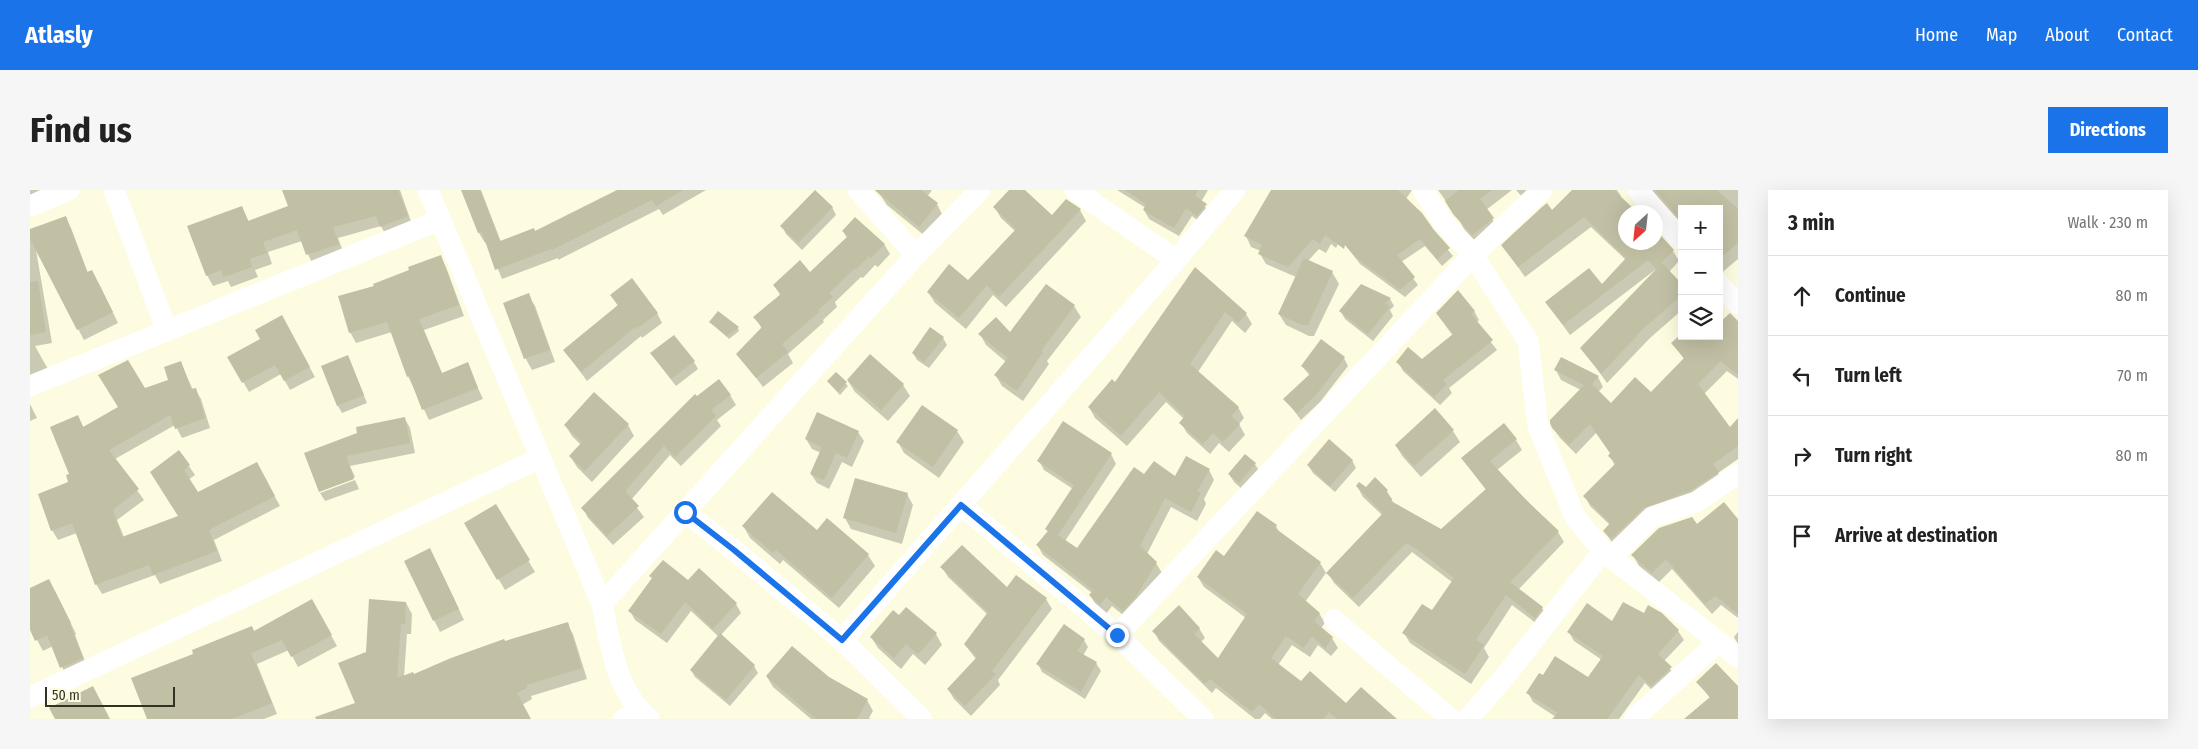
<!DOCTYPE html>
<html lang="en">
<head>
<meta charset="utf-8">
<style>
	:root { --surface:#fff; --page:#f6f6f6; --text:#222; --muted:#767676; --line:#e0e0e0; --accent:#1a73e8 }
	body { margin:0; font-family:"Fira Sans Condensed",sans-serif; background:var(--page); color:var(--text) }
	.controls { position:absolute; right:15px; top:15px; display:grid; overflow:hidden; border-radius:0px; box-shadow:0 5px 20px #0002 }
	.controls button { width:45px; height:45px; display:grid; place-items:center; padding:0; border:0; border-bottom:1px solid var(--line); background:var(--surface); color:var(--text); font:25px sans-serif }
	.compass { position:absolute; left:1588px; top:15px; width:45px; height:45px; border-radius:50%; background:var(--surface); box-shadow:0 5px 20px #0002; rotate:207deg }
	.scale { position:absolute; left:15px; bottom:12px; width:130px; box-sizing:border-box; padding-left:5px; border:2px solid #323126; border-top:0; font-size:14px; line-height:18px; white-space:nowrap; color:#323126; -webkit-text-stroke:4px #fdfce0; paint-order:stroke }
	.stop { position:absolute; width:15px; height:15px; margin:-11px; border:4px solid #1a73e8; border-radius:50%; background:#fff }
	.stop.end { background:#1a73e8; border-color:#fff; box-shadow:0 1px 5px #0008 }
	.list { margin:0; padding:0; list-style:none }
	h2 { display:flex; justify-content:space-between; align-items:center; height:65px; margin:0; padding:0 20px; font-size:21px }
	h2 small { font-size:16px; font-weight:400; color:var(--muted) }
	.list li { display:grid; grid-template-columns:32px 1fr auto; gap:15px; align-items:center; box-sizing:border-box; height:80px; padding:0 20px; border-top:1px solid var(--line) }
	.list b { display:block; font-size:19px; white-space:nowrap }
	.list em { font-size:16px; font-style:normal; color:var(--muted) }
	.icon { flex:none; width:28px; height:28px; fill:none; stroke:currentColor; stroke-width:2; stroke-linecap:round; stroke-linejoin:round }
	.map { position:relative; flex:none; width:1708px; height:529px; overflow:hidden; border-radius:0px }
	header { display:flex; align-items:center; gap:30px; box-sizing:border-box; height:70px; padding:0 25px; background:var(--accent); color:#fff }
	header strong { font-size:24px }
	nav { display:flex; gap:28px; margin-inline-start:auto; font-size:18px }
	.intro { display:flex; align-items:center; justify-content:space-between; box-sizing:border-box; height:120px; padding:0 30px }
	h1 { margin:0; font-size:35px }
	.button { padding:12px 22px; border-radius:0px; background:var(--accent); color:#fff; font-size:18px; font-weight:700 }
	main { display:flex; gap:30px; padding:0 30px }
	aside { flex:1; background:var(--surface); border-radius:0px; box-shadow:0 5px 20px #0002 }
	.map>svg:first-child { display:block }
	.shadow { fill:#0003 }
	.building { fill:#c1bfa4 }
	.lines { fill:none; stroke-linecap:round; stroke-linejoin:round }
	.street { stroke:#fff; stroke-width:21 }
	.route { stroke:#1a73e8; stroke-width:6 }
</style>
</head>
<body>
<header>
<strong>Atlasly</strong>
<nav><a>Home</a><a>Map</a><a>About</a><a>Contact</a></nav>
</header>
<div class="intro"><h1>Find us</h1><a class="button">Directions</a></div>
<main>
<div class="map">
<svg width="1708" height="529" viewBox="0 0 1708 529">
	<rect width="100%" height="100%" fill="#fdfce0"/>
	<!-- shadow -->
	<g class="shadow">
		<polygon points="0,0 10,0 0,5"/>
		<polygon points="253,0 370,0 383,37 357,47 351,36 308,48 314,64 283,75 272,51 238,62 242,74 225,80 228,87 201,97 198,91 183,96 177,85 212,17 219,32 260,17"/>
		<polygon points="433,0 451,0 471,52 505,42 589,0 676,0 633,25 629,19 528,70 528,68 472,89 457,52 455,53 449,43"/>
		<polygon points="845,0 902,0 897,7 907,14 912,24 895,46 857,15 851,6"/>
		<polygon points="981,0 993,0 1022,27 1050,20 1056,31 976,117 963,105 936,139 905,113 898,102 938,92 985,41 971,28 965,18"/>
		<polygon points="1087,0 1178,0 1171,12 1181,24 1172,34 1162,26 1149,46 1119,29 1114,20 1116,18"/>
		<polygon points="1242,0 1333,0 1306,58 1301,54 1296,63 1289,59 1278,71 1302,82 1309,94 1284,146 1279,146 1256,135 1249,124 1266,87 1236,74 1230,64 1231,61 1221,57 1216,46"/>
		<polygon points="1350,0 1382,0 1376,9 1423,66 1412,76 1395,56 1371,72 1388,95 1375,107 1330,74 1312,50"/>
		<polygon points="1408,0 1482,0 1456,20 1469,39 1449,55 1434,39 1428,28"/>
		<polygon points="1486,0 1501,0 1492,7"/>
		<polygon points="1544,0 1587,0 1591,6 1590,8 1604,22 1596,22 1596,52 1626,52 1626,44 1643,61 1649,71 1639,82 1652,96 1652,120 1620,148 1577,193 1552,158 1626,82 1625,80 1540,145 1516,112 1572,96 1596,70 1561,37 1495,87 1473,56 1522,22"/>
		<polygon points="1621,0 1708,0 1708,69 1689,85 1689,19 1652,19 1652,34"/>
		<polygon points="802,17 806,25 772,60 756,44 752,36"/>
		<polygon points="35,28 41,38 58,83 68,92 88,133 54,150 6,60 22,153 5,156 19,181 0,189 0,40"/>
		<polygon points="813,41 854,54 860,64 848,77 845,75 833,88 831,87 805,112 807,117 793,130 794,132 758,164 763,173 733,197 708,164 732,139 725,127 750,105 744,95 780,84 817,48"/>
		<polygon points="410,66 416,77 434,126 394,140 412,184 437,174 453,209 399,230 378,186 362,142 326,153 320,142 346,97"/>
		<polygon points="1166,79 1216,124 1222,134 1215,143 1202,131 1168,182 1208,217 1214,228 1209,234 1215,245 1199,262 1189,253 1180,264 1157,243 1151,233 1154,229 1136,212 1097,256 1065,228 1059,217 1085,193"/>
		<polygon points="1017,96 1044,116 1051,127 1017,171 1019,174 993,211 972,196 966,186 976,172 956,155 950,144 980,144"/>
		<polygon points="1331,96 1360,109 1364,116 1360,120 1363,126 1343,151 1315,129 1311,122"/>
		<polygon points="498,105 505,116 525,172 502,180 496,169 475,113"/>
		<polygon points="581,105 627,123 632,133 612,148 611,146 557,191 535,161 588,116"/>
		<polygon points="1444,121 1449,130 1446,133 1467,160 1419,198 1422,203 1410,215 1373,181 1368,172 1392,171 1423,146 1407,124"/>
		<polygon points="252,127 285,187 260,200 251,184 219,202 199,167 232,150"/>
		<polygon points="680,132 708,138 709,141 699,149"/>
		<polygon points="1708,133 1708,189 1697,181 1674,204 1699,239 1708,230 1708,269 1688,283 1693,292 1587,359 1574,341 1580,335 1560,316 1555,306 1585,276 1580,266 1581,264 1566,243 1546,264 1530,248 1523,238 1551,200 1531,190 1526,180 1568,187 1573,197 1568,202 1581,214 1621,204 1654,169 1643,153 1652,146 1689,146"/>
		<polygon points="913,148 917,155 899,178 887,170 883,163"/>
		<polygon points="840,166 873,195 880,206 858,231 825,202 818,191"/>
		<polygon points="318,167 337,213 312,223 308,216"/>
		<polygon points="1314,168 1318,176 1290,212 1271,230 1255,209 1280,186 1272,176"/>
		<polygon points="626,170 664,172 668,179 646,196"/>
		<polygon points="151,173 163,200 165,199 171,209 180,238 152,248 145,235 85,269 114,310 87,330 94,347 150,327 128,292 159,276 165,285 158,290 167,304 232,283 250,316 184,350 192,371 130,394 125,385 72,404 66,394 47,343 28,350 22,340 40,293 48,227 54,238 89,218 115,199 140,191"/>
		<polygon points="806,183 818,196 810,205 798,192"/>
		<polygon points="700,205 706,215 687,230 691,236 651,276 640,265 601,310 614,327 583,355 558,328 553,318"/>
		<polygon points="0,214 7,228 0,231"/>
		<polygon points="892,217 927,241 934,252 909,288 874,263 868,252"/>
		<polygon points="375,229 380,238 385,263 320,276 325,287 289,301 275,264"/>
		<polygon points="535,235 598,235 604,246 562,292 547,277 540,266 551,255 542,246"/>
		<polygon points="1423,241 1430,252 1391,287 1373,267 1366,256"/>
		<polygon points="828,242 834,251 822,277 812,272 799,299 787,293 781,284 791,263 782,259 776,249"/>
		<polygon points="1486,250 1492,260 1467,280 1528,342 1534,352 1488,400 1512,418 1518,428 1511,437 1482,415 1454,458 1459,467 1441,494 1380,453 1374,443 1402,422 1422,392 1382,362 1329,417 1304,393 1298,383 1353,326 1333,307 1327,296 1337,298 1345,289 1357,301 1364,314 1411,341 1456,300 1432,268"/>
		<polygon points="1081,264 1086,274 1035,351 1048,360 1114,286 1145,288 1179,280 1184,290 1174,309 1176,314 1167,331 1141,317 1117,364 1126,373 1132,383 1099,430 1082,416 1076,424 1066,415 1060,405 1062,403 1013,365 1008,356 1018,342 1017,339 1043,299 1014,280 1009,271"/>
		<polygon points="1322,270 1326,278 1305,302 1283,283 1278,275"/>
		<polygon points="1225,274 1229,281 1213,300 1204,292 1199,284"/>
		<polygon points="325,290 329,299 295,311 290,303"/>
		<polygon points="877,304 883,315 872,354 821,339 815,328"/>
		<polygon points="466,316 505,382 475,400 436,334"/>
		<polygon points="1708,331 1708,428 1691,415 1682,424 1642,379 1628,393 1609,376 1603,365 1667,336"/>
		<polygon points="1246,336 1250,344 1290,373 1296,383 1275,412 1289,423 1295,433 1291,438 1302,448 1308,458 1301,466 1288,455 1280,467 1262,455 1248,475 1271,493 1316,515 1363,527 1364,529 1242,529 1235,523 1230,529 1225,529 1186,498 1182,503 1129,451 1124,441 1169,438 1175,448 1171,452 1189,470 1216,428 1174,397 1168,387"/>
		<polygon points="714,337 787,342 838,365 845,376 809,418 753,370 750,374 720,348"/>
		<polygon points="406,371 434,430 410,442 404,430"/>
		<polygon points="912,377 977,399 1016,409 1022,419 968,490 970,495 941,526 924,509 918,499 946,469 935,455 958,425 918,387"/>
		<polygon points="621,386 706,414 711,423 691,445 724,476 728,483 700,516 665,487 661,480 689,447 661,421 637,453 605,430 600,421 623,389"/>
		<polygon points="0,400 25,401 46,444 45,445 58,479 37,488 23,456 13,461 0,437"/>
		<polygon points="282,411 307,456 268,477 259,460 227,474 247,524 234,529 118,529 103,489 224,442"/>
		<polygon points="376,413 382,424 381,444 377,444 374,487 383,486 475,453 537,434 543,444 557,489 501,506 502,509 492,515 500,529 290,529 289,527 326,514 337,463"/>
		<polygon points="1614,425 1648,441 1654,450 1634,471 1646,487 1627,505 1615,493 1589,529 1524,529 1526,527 1503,512 1498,503 1513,486 1558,489 1572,470 1544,451 1539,442"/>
		<polygon points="869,427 906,444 912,455 895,475 883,464 871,479 848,458 841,447"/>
		<polygon points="1708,442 1708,454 1704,447"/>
		<polygon points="1054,450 1058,457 1053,466 1066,473 1071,481 1055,509 1012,482 1008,474"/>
		<polygon points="737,487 798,488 837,510 843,521 839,528 841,529 781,529 743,497"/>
		<polygon points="1668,492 1708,496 1708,529 1658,529 1658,527 1680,508"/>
	</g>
	<!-- building -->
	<g class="building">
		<polygon points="252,0 368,0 378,26 350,37 346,26 303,37 309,54 276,65 267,40 233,52 237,63 220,69 222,77 194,87 191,80 176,86 157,36 212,16 218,31 258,16"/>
		<polygon points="431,0 450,0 470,51 504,38 505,41 587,0 653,0 626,16 622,10 522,60 521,59 465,80 452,42 448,43"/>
		<polygon points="785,0 803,17 768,53 750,36"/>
		<polygon points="845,0 891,0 908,13 889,37"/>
		<polygon points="979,0 995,0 1022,25 1036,9 1051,19 969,107 957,95 929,128 897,102 919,74 938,90 986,39 963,17"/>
		<polygon points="1095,0 1168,0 1165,6 1177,14 1167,26 1156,18 1144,38 1113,20 1116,14"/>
		<polygon points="1241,0 1368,0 1392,23 1404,40 1420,58 1407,69 1390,49 1367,65 1385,87 1370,100 1325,67 1315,55 1314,59 1295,45 1290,54 1283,49 1258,77 1228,64 1232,55 1214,46"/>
		<polygon points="1429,0 1462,0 1450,9 1464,28 1442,45 1423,24 1415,11"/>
		<polygon points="1542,0 1584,0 1607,22 1596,22 1596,52 1626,52 1626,40 1644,60 1626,79 1618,70 1533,135 1515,112 1559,78 1572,94 1596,68 1554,27 1488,77 1471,55 1512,17 1517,13 1522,20"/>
		<polygon points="1625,0 1687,0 1708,19 1708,53 1689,69 1689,19 1652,19 1652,32"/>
		<polygon points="36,26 57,82 62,80 83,122 47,140 0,49 0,39"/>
		<polygon points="825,27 855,54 841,68 839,66 826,79 825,78 799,103 803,107 788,120 789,122 752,154 758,162 726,188 706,164 732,137 723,127 751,104 743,95 770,70 780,82 818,46 812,41"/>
		<polygon points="411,65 429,115 389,129 412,183 438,172 448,198 392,220 379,186 377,187 357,132 319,143 308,106 344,96 343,94 379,80 378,77"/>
		<polygon points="1274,68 1303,81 1278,135 1272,135 1248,124"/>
		<polygon points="1632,73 1652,94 1652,105 1614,138 1571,184 1550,158"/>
		<polygon points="1165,77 1217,123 1208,133 1195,122 1160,174 1209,217 1201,226 1210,234 1193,252 1183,243 1173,254 1149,233 1155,226 1129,202 1091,246 1058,217 1082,189 1085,192"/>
		<polygon points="602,88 628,123 606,139 605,137 551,182 533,160 588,115 580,105"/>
		<polygon points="8,91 16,142 0,145 0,92"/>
		<polygon points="1016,94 1045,115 1011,161 1013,162 987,201 964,185 978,168 948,144 966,127 980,142"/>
		<polygon points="1331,94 1361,108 1355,113 1360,117 1338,144 1309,121"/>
		<polygon points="1428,100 1445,121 1441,124 1463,150 1413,190 1417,194 1404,207 1366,172 1378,157 1392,169 1423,144 1406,123"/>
		<polygon points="499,103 520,160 494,169 473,113"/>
		<polygon points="688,121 709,137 697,146 679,132"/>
		<polygon points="1700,123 1708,131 1708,185 1691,171 1668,194 1700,237 1708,228 1708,256 1683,274 1689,282 1660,301 1614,318 1581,349 1573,341 1580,333 1553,306 1586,273 1578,266 1580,263 1560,234 1539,255 1522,238 1520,233 1520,230 1554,195 1524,180 1531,167 1569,186 1562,194 1581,213 1605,187 1621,202 1654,168 1641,153 1649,146 1689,146 1689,133"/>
		<polygon points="252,125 280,177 254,191 245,175 212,193 197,167 230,149 225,140"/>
		<polygon points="900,137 914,147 894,172 882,163"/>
		<polygon points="644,145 665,171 641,189 620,163"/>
		<polygon points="1291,149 1315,167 1286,205 1267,223 1253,209 1281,183 1271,176"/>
		<polygon points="840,164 874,194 851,220 817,190"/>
		<polygon points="318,165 334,205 307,216 291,176"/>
		<polygon points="98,170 115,198 138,190 134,177 151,171 161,199 166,198 175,228 145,239 140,225 79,260 109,299 83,320 92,347 148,326 120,282 149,260 160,275 154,280 168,302 227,272 245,306 179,340 187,361 123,385 119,375 65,395 42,333 21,341 8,304 38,292 36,285 39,284 20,237 48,225 53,237 88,217 68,185"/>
		<polygon points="806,182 817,192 808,202 797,191"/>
		<polygon points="689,189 701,205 681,220 686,226 645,267 634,256 595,301 609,316 577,346 551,318 665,204 667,206"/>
		<polygon points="564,202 599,234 555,281 539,266 552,252 534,235"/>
		<polygon points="892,215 928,240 903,277 866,252"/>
		<polygon points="1405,218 1424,240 1384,276 1365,255"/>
		<polygon points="787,222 829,241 817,268 806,263 794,290 780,284 792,257 775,249"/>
		<polygon points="375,227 380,253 316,266 324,289 289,302 274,263 327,243 326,237"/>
		<polygon points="1033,231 1082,263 1028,345 1047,358 1104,277 1114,284 1124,271 1145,286 1156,266 1180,279 1167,301 1171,303 1161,322 1135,308 1110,356 1127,372 1105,408 1093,421 1076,407 1070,415 1059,405 1063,400 1006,355 1018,341 1015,339 1044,295 1007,271"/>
		<polygon points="1474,233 1487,249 1460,271 1497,311 1529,341 1480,392 1513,417 1505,428 1476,405 1446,450 1454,455 1435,484 1372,443 1392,414 1402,420 1424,388 1388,360 1376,353 1323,408 1296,383 1353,323 1326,296 1329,292 1336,297 1345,287 1358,300 1356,302 1362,309 1361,311 1411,339 1456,299 1431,268"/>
		<polygon points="1299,249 1323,270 1300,296 1277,275"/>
		<polygon points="1215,264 1226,273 1209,293 1198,284"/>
		<polygon points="825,288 878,303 866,343 813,328"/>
		<polygon points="742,302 787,340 797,328 839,364 802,408 746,360 743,363 712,336"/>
		<polygon points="1694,312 1708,329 1708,424 1685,406 1675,414 1636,369 1622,383 1601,365 1629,338 1662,327 1667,334"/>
		<polygon points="466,314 500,370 467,390 434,333"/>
		<polygon points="1227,321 1247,335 1245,338 1291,372 1268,404 1290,423 1284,431 1303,447 1295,458 1282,446 1274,458 1256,446 1241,468 1271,491 1280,481 1316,513 1331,497 1367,529 1307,529 1299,522 1293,529 1246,529 1229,514 1222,522 1180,489 1175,494 1122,441 1149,415 1170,438 1164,444 1188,468 1217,424 1167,387 1186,360 1194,366"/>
		<polygon points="932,355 977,397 986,385 1017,408 962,481 966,484 935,516 917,499 947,467 934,454 958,422 910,377"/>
		<polygon points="400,358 429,419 403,431 374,371"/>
		<polygon points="633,370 658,390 669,378 707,413 683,439 655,412 631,444 598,421 622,388 619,386"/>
		<polygon points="19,389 41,433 40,434 53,468 30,478 17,445 5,451 0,440 0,398"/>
		<polygon points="282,409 302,445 261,467 252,450 221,463 242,513 202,529 117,529 101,488 163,464 162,460 222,436 224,441"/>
		<polygon points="339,409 376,412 375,434 371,434 367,488 383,482 384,484 421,468 474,449 475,451 538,432 552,478 496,495 497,498 487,503 501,529 286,529 285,527 325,513 308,473 336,462"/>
		<polygon points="1593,412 1614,423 1618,415 1632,423 1649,440 1628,464 1642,477 1621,496 1609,485 1577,529 1522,529 1528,523 1496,503 1509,483 1513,485 1525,466 1558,487 1573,466 1537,442 1557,413 1582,431"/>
		<polygon points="876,417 907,443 888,464 876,454 864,468 840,447 863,420 869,425"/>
		<polygon points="1034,434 1055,449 1047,461 1067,472 1051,502 1006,474"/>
		<polygon points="690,443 725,475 696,510 660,480"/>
		<polygon points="762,456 799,487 838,509 827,529 786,529 736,486"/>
		<polygon points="1686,473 1708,496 1708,529 1654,529 1680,507 1666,492"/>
		<polygon points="63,496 80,529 25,529 19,518"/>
	</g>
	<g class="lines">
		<!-- street -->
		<g class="street">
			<polyline points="84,0 137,141"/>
			<path d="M398 0 572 414C581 454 585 501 619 529"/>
			<polyline points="828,0 886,65"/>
			<polyline points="1045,0 1146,70"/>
			<polyline points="1393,0 1413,32 1443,65 1498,151 1508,236 1545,327 1573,361 1708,467"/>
			<polyline points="1608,0 1652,51"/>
			<polyline points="0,16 39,0"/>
			<polyline points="1689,94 1708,114"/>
			<polyline points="0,196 410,30"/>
			<polyline points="931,315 1087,445 1173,529"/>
			<polyline points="655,322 704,360 812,450 892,529"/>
			<polyline points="1581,367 1622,327 1666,312 1708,284"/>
			<polyline points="572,414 886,65 950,0"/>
			<polyline points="1304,430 1421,529"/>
			<polyline points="1087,445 1443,65 1512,0"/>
			<polyline points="812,450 1146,70 1205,0"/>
			<polyline points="0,507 510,268"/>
			<polyline points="594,529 610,522"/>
			<polyline points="1438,529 1477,484 1573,361"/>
			<polyline points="1604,529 1688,452"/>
		</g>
	</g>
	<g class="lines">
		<!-- route -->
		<polyline class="route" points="655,322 704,360 812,450 931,315 1087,445"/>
	</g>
</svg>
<div class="controls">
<button>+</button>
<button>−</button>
<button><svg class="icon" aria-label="layers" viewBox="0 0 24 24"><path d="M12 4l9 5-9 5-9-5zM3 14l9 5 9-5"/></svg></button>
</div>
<svg class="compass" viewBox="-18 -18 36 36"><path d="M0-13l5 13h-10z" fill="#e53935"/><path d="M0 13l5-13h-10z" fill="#767676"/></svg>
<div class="scale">50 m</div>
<div class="stop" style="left:655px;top:322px"></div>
<div class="stop end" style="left:1087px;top:445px"></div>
</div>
<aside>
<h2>3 min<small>Walk · 230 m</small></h2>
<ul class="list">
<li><svg class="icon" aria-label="ahead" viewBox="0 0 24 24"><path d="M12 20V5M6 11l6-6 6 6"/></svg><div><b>Continue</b></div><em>80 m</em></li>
<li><svg class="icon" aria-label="left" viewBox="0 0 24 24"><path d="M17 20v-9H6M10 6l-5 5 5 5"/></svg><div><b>Turn left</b></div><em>70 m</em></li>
<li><svg class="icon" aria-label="right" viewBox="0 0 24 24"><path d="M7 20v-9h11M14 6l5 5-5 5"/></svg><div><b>Turn right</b></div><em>80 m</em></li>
<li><svg class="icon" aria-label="arrive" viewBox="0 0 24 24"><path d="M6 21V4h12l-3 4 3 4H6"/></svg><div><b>Arrive at destination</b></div></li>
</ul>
</aside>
</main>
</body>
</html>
